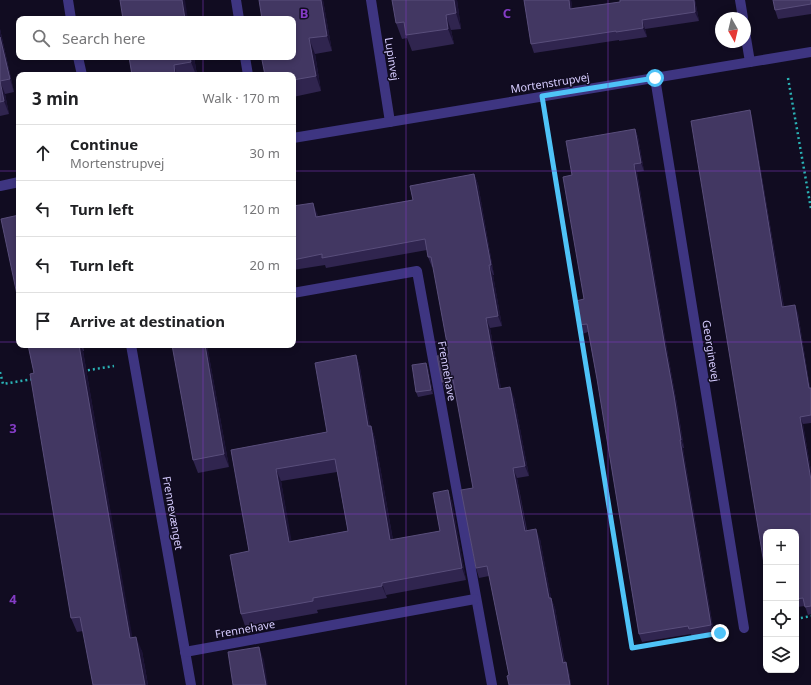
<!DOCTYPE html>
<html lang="en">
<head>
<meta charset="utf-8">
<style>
	:root { --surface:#fff; --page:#f6f6f6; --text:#202124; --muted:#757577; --line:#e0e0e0 }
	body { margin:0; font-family:"Noto Sans",sans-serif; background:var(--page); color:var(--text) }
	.controls { position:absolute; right:12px; bottom:12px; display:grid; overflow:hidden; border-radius:8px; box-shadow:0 2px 6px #0003 }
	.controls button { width:36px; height:36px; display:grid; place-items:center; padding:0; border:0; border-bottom:1px solid var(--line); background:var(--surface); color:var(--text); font:20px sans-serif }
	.compass { position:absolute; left:715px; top:12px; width:36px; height:36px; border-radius:50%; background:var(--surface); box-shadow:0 2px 6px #0003; rotate:172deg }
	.stop { position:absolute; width:12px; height:12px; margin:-9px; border:3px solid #4fc3f7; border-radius:50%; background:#fff }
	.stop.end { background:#4fc3f7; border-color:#fff; box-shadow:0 1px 4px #0008 }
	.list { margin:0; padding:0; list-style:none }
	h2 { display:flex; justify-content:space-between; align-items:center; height:52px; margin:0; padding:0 16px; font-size:17px }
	h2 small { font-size:13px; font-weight:400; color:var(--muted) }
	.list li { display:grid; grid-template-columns:26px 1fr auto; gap:12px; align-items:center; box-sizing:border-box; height:56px; padding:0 16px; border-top:1px solid var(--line) }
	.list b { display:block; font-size:15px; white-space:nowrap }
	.list p { margin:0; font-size:13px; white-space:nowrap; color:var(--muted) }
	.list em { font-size:13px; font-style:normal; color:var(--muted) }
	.icon { flex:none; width:22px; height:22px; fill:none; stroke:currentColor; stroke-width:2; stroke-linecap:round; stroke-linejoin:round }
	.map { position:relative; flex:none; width:811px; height:685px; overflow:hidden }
	.search { position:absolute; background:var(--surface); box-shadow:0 2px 6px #0003; left:16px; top:16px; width:280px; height:44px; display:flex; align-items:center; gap:10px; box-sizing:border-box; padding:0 14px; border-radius:8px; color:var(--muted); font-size:15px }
	.panel { position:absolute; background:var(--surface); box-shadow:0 2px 6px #0003; left:16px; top:72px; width:280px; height:276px; border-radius:8px }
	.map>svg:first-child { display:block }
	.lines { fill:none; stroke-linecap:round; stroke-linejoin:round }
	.path { stroke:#2ab2b5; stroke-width:2.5; stroke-dasharray:2 3; stroke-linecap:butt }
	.minor { stroke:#3e3581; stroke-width:10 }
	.wall { fill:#30254f; fill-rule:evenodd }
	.shaded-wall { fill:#1c1335 }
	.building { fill:#423762; stroke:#594e7b; fill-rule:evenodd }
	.route { stroke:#4fc3f7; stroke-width:5 }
	.grid { fill:none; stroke:#843cc5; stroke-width:1; stroke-opacity:0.55 }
	.labels { text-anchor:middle; stroke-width:3; stroke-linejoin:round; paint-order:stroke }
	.street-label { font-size:11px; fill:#d6ccff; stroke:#110c21 }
	.grid-label { font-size:13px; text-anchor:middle; font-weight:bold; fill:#843cc5; stroke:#110c21; stroke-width:3; stroke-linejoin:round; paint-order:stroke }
</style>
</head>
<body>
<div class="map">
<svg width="811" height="685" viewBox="0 0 811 685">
	<rect width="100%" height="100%" fill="#110c21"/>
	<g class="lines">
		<!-- path -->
		<g class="path">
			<polyline points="788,78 811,209"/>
			<polyline points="545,118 632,648 724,632"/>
			<polyline points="83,371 114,366"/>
			<polyline points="0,372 3,384 33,379"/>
			<polyline points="796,619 811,616"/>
		</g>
		<!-- minor -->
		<g class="minor">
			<polyline points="68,0 71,19"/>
			<polyline points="236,0 239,19"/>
			<polyline points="371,0 390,122"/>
			<polyline points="740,0 743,18"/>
			<polyline points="745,32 750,62"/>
			<polyline points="78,57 82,75"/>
			<polyline points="245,57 248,75"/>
			<polyline points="655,78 744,628"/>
			<polyline points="293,138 811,52"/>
			<polyline points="0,186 19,182"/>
			<polyline points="293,293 417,271 492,685"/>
			<polyline points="131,345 191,685"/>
			<polyline points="185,652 475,599"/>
		</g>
	</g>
	<!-- wall -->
	<g class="wall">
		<polygon points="323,0 332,51 315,54 321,91 293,97 293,75 268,58"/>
		<polygon points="457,0 461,29 451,30 454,44 412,51 407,38 402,39 396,23"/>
		<polygon points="524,0 571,0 572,8 620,2 620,0 695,0 699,21 645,29 647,37 619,41 619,40 534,53 531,44"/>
		<polygon points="811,0 811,14 778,19 775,10"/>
		<polygon points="0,29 14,92 5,94 9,114 0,116"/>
		<polygon points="194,57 197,75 132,75"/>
		<polygon points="750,110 752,118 784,307 798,313 810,388 811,388 811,423 803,424 811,471 811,614 808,615 805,606 797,607 796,604 796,532 766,532 766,577 766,576"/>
		<polygon points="635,129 638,137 644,171 637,172 668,355 677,404 684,448 683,448 714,633 692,637 691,634 642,642 639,634 597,379 588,332 582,334 579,325 584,299"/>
		<polygon points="474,174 478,184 494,275 493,275 502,326 490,328 501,389 514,397 529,476 517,478 527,530 540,539 551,598 555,608 565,663 569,672 571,685 509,685 509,675 489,576 479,578 476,568 473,488 455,390 446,392 442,382 449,354 433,267 432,267 428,257 427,250 326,268 325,265 293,270 293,206 317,213 318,217 413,200"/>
		<polygon points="28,345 83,345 84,351 83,351 132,638 142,651 148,685 93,685 83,631 77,632 71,618 34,373"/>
		<polygon points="207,345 229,467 198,473 193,460"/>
		<path d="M356 355 360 368 370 426H371L375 438 393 540 440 531 448 490 452 502 466 580 386 595 387 598 317 610 318 613 245 626 241 614 249 551 231 450 327 432ZM337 472 348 531 291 541 281 481Z"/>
		<polygon points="426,363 428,368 433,394 418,397 416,392"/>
	</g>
	<!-- shaded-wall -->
	<g class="shaded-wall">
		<polygon points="182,0 185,0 188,19 185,19"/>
		<polygon points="321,0 323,0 332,51 327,36"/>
		<polygon points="454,0 457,0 461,29 456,13"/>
		<polygon points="569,0 571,0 574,18 570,9"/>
		<polygon points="694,0 695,0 699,21 695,12"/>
		<polygon points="446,15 451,30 454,44 448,29"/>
		<polygon points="642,20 645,29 647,37 643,28"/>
		<polygon points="0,29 14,92 10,79 0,37"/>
		<polygon points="309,38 315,54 321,91 316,76"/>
		<polygon points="190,57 194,57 197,75 196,75 191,62"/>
		<polygon points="174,65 177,75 175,75"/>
		<polygon points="0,81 5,94 9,114 4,101"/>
		<polygon points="750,110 752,118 785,315 782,307"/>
		<polygon points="635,129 638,137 644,171 641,163"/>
		<polygon points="634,164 637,172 668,355 677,404 684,448 681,440 665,347"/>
		<polygon points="474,174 478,184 494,275 491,265"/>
		<polygon points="313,203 317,213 320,227 316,217"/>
		<polygon points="489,265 493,275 502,326 498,316"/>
		<polygon points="795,305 798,313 811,394 809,388"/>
		<polygon points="486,318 490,328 503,399 499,389"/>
		<polygon points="79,345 81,345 83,351 135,652 130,638"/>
		<polygon points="205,345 207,345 229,467 224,454"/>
		<polygon points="356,355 360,368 372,438 368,426"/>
		<polygon points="426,363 428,368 433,394 431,390"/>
		<polygon points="510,387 514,397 529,476 525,466"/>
		<polygon points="800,417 803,424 811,471 811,480"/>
		<polygon points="371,426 375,438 395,552 390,540"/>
		<polygon points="680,440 683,448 714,633 711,625"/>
		<polygon points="513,468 517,478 528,541 525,531"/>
		<polygon points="276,469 281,481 294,554 289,542"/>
		<polygon points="448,490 452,502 466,580 462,568"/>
		<polygon points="536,529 540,539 553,608 549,598"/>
		<polygon points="382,583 387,598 382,586"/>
		<polygon points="551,598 555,608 566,673 563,663"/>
		<polygon points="136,637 142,651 148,685 145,685"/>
		<polygon points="259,647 264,660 268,685 266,685"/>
		<polygon points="566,662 569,672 571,685 570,685"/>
	</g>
	<!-- building -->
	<g class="building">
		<polygon points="120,0 182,0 185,19 123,19"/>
		<polygon points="259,0 321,0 327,36 309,38 316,76 293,80 293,75 265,75 262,60 268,58 268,57 293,57 293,19 262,19"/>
		<polygon points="392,0 454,0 456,13 446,15 448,29 406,35 404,22 396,23"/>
		<polygon points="524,0 569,0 570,9 620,2 620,0 694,0 695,12 642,20 643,28 616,32 616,31 531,44"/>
		<polygon points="773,0 811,0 811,4 775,10"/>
		<polygon points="0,37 10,79 0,81 4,101 0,102"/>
		<polygon points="129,57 190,57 191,62 174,65 175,75 132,75"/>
		<polygon points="750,110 782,307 795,305 809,388 811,388 811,415 800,417 811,480 811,606 805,607 803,598 796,599 796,532 766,532 766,576 691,121"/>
		<polygon points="635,129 641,163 634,164 665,347 674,396 681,440 680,440 711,625 689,629 688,626 639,634 597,379 587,324 579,325 576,301 584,299 563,177 572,175 566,141"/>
		<polygon points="474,174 491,265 489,265 498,316 486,318 499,389 510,387 525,466 513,468 525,531 536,529 549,598 551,598 563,663 566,662 570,685 509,685 507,676 509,675 487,566 476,568 461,490 473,488 453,380 442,382 437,356 449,354 431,257 428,257 425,239 322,258 322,254 293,260 293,206 313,203 316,217 413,200 410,186"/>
		<polygon points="19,215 19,304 1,219"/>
		<polygon points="28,345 79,345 130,638 136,637 145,685 93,685 80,617 71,618 30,374 34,373"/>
		<polygon points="172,345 205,345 224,454 193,460"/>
		<path d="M356 355 368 426H371L390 540 440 531 433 493 448 490 462 568 382 583V586L313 598V601L241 614 230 555 249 551 231 450 327 432 315 363ZM335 459 348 531 289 542 276 469Z"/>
		<polygon points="426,363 431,390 416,392 412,365"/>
		<polygon points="259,647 266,685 233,685 228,652"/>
	</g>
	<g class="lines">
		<!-- route -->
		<polyline class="route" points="655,78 542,96 632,648 720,633"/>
	</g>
	<!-- grid -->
	<path class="grid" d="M203 0V19M406 0V685M608 0V685M203 57V75M0 171H19M293 171H811M0 342H19M293 342H811M203 345V685M0 514H811"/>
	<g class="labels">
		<!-- street labels -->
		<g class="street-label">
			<text transform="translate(392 59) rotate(81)" y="4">Lupinvej</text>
			<text transform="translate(550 83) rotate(-9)" y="4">Mortenstrupvej</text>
			<text transform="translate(711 351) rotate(81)" y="4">Georginevej</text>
			<text transform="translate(447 371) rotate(80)" y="4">Frennehave</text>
			<text transform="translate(173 513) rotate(80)" y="4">Frennevænget</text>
			<text transform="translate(245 629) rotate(-10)" y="4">Frennehave</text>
		</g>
	</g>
	<g class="grid-label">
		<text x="304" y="18">B</text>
		<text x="507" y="18">C</text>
		<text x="13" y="433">3</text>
		<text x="13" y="604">4</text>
	</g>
</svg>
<div class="controls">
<button>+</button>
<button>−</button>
<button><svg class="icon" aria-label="locate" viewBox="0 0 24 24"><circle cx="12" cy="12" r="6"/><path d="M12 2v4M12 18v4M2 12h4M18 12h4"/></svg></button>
<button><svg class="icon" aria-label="layers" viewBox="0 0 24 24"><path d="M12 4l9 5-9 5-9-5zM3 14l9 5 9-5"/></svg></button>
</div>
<svg class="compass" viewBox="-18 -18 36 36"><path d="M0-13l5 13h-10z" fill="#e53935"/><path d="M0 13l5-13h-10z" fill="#757577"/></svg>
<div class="stop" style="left:655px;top:78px"></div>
<div class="stop end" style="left:720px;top:633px"></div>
<div class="search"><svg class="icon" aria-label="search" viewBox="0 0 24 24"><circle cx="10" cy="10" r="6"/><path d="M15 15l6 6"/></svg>Search here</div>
<section class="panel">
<h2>3 min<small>Walk · 170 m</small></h2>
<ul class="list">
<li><svg class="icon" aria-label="ahead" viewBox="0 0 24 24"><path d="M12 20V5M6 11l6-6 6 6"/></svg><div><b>Continue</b><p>Mortenstrupvej</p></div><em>30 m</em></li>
<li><svg class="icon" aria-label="left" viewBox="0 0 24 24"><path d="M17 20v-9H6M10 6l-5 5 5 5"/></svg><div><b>Turn left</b></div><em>120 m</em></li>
<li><svg class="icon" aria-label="left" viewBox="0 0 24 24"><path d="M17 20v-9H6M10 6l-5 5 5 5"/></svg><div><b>Turn left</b></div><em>20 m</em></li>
<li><svg class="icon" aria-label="arrive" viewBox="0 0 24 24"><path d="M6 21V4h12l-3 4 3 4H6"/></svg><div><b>Arrive at destination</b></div></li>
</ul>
</section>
</div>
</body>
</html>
